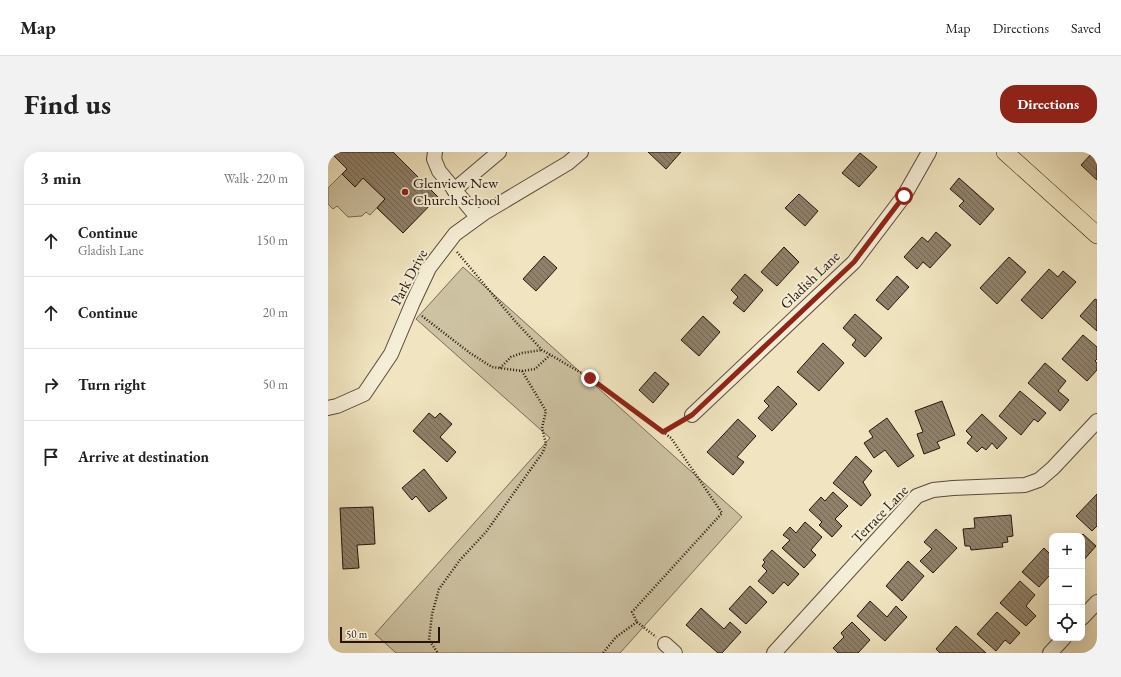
<!DOCTYPE html>
<html lang="en">
<head>
<meta charset="utf-8">
<style>
	:root { --surface:#fff; --page:#f2f2f2; --text:#222; --muted:#767676; --line:#e0e0e0; --accent:#8f2418 }
	body { margin:0; font-family:"EB Garamond",serif; background:var(--page); color:var(--text) }
	.controls { position:absolute; right:12px; bottom:12px; display:grid; overflow:hidden; border-radius:8px; box-shadow:0 4px 16px #0002 }
	.controls button { width:36px; height:36px; display:grid; place-items:center; padding:0; border:0; border-bottom:1px solid var(--line); background:var(--surface); color:var(--text); font:20px sans-serif }
	.scale { position:absolute; left:12px; bottom:10px; width:100px; box-sizing:border-box; padding-left:4px; border:2px solid #25150d; border-top:0; font-size:11px; line-height:14px; white-space:nowrap; color:#25150d; -webkit-text-stroke:3px #f5eed6; paint-order:stroke }
	.stop { position:absolute; width:12px; height:12px; margin:-9px; border:3px solid #8f2418; border-radius:50%; background:#fff }
	.stop.end { background:#8f2418; border-color:#fff; box-shadow:0 1px 4px #0008 }
	.list { margin:0; padding:0; list-style:none }
	h2 { display:flex; justify-content:space-between; align-items:center; height:52px; margin:0; padding:0 16px; font-size:17px }
	h2 small { font-size:13px; font-weight:400; color:var(--muted) }
	.list li { display:grid; grid-template-columns:26px 1fr auto; gap:12px; align-items:center; box-sizing:border-box; height:72px; padding:0 16px; border-top:1px solid var(--line) }
	.list b { display:block; font-size:15px; white-space:nowrap }
	.list p { margin:0; font-size:13px; white-space:nowrap; color:var(--muted) }
	.list em { font-size:13px; font-style:normal; color:var(--muted) }
	.icon { flex:none; width:22px; height:22px; fill:none; stroke:currentColor; stroke-width:2; stroke-linecap:round; stroke-linejoin:round }
	.map { position:relative; flex:none; width:769px; height:501px; overflow:hidden; border-radius:16px }
	header { display:flex; align-items:center; gap:24px; box-sizing:border-box; height:56px; padding:0 20px; background:var(--surface); border-bottom:1px solid var(--line) }
	header strong { font-size:19px }
	nav { display:flex; gap:22px; margin-inline-start:auto; font-size:14px }
	.intro { display:flex; align-items:center; justify-content:space-between; box-sizing:border-box; height:96px; padding:0 24px }
	h1 { margin:0; font-size:28px }
	.button { padding:10px 18px; border-radius:16px; background:var(--accent); color:#fff; font-size:14px; font-weight:700 }
	main { display:flex; gap:24px; padding:0 24px }
	aside { flex:1; background:var(--surface); border-radius:16px; box-shadow:0 4px 16px #0002 }
	.map>svg:first-child { display:block }
	.park { fill:#cdc2a2; stroke:#796c58 }
	.building { fill:url(#building-back-hatch); stroke:#25150d }
	.lines { fill:none; stroke-linecap:round; stroke-linejoin:round }
	.minor-casing { stroke:#58493a; stroke-width:16 }
	.major-casing { stroke:#25150d; stroke-width:18 }
	.path { stroke:#25150d; stroke-width:2.5; stroke-dasharray:1 2; stroke-linecap:butt }
	.minor { stroke:#f5eed6; stroke-width:14 }
	.major { stroke:#f0e5c0; stroke-width:17 }
	.route { stroke:#8f2418; stroke-width:5 }
	.poi-dot { fill:#8f2418; stroke:#f5eed6; stroke-width:1.5 }
	.labels { text-anchor:middle; stroke-width:4; stroke-linejoin:round; paint-order:stroke }
	.poi-label { font-size:15px; fill:#25150d; stroke:#f5eed6; text-anchor:start }
	.street-label { font-size:15px; fill:#25150d; stroke:#f5eed6 }
</style>
</head>
<body>
<header>
<strong>Map</strong>
<nav><a>Map</a><a>Directions</a><a>Saved</a></nav>
</header>
<div class="intro"><h1>Find us</h1><a class="button">Directions</a></div>
<main>
<aside>
<h2>3 min<small>Walk · 220 m</small></h2>
<ul class="list">
<li><svg class="icon" aria-label="ahead" viewBox="0 0 24 24"><path d="M12 20V5M6 11l6-6 6 6"/></svg><div><b>Continue</b><p>Gladish Lane</p></div><em>150 m</em></li>
<li><svg class="icon" aria-label="ahead" viewBox="0 0 24 24"><path d="M12 20V5M6 11l6-6 6 6"/></svg><div><b>Continue</b></div><em>20 m</em></li>
<li><svg class="icon" aria-label="right" viewBox="0 0 24 24"><path d="M7 20v-9h11M14 6l5 5-5 5"/></svg><div><b>Turn right</b></div><em>50 m</em></li>
<li><svg class="icon" aria-label="arrive" viewBox="0 0 24 24"><path d="M6 21V4h12l-3 4 3 4H6"/></svg><div><b>Arrive at destination</b></div></li>
</ul>
</aside>
<div class="map">
<svg width="769" height="501" viewBox="0 0 769 501">
	<defs>
		<pattern id="building-back-hatch" width="6" height="6" patternUnits="userSpaceOnUse"><rect width="6" height="6" fill="#8f816a"/><path d="M-1 5l2 2M0 0l6 6M5-1l2 2" fill="none" stroke="#756856"/></pattern>
	</defs>
	<rect width="100%" height="100%" fill="#f0e5c0"/>
	<filter id="stains"><feTurbulence type="fractalNoise" baseFrequency=".005" numOctaves="4"/><feColorMatrix values="0 0 0 0 .2 0 0 0 0 .09 0 0 0 0 .02 0 0 0 .5 -.17"/></filter>
	<radialGradient id="worn" r=".72"><stop offset=".6" stop-color="#630" stop-opacity="0"/><stop offset="1" stop-color="#630" stop-opacity=".3"/></radialGradient>
	<!-- park -->
	<g class="park">
		<polygon points="14,22 27,34 35,26 57,47 42,63 38,60 34,64 20,65 9,54 5,57 0,52 0,36"/>
		<polygon points="135,115 414,365 292,501 68,501 47,482 222,286 88,167"/>
	</g>
	<!-- building -->
	<g class="building">
		<polygon points="2,0 65,0 110,45 75,81 49,56 57,47 35,26 27,35 14,22 19,17"/>
		<polygon points="320,0 353,0 338,17"/>
		<polygon points="765,0 769,0 769,28 753,13"/>
		<polygon points="532,1 549,15 531,35 514,21"/>
		<polygon points="631,26 666,57 652,73 631,54 636,49 622,37"/>
		<polygon points="471,42 490,59 477,74 457,56"/>
		<polygon points="608,80 623,93 602,116 595,110 589,117 576,105 594,85 600,90"/>
		<polygon points="456,95 471,110 449,134 433,120"/>
		<polygon points="216,104 229,116 208,139 195,127"/>
		<polygon points="681,105 698,120 669,152 652,136"/>
		<polygon points="721,117 730,125 735,119 748,130 714,167 693,148"/>
		<polygon points="417,122 435,138 416,160 405,151 410,145 403,138"/>
		<polygon points="569,124 581,135 560,158 548,148"/>
		<polygon points="767,147 769,148 769,179 752,164"/>
		<polygon points="527,162 554,186 537,205 524,193 528,188 515,176"/>
		<polygon points="375,164 392,180 371,204 353,188"/>
		<polygon points="755,183 769,195 769,207 767,209 769,211 769,218 759,229 734,207"/>
		<polygon points="495,191 516,211 491,239 469,220"/>
		<polygon points="717,211 738,229 730,239 741,248 732,259 700,231"/>
		<polygon points="327,220 341,232 325,251 311,238"/>
		<polygon points="450,234 469,252 444,279 430,266 441,254 436,249"/>
		<polygon points="692,239 718,261 710,270 706,267 693,283 671,264"/>
		<polygon points="614,249 627,283 609,290 612,296 596,302 589,282 595,280 587,259"/>
		<polygon points="101,261 107,266 112,261 124,272 112,285 128,300 119,310 85,279"/>
		<polygon points="654,262 679,286 669,297 664,291 658,298 654,295 649,300 639,291 644,285 638,279"/>
		<polygon points="559,266 586,304 570,315 557,298 546,306 536,291 545,285 541,279"/>
		<polygon points="410,267 428,284 409,305 416,310 405,323 379,300"/>
		<polygon points="528,304 544,319 535,330 543,343 533,354 505,331"/>
		<polygon points="96,317 119,346 101,360 88,344 84,348 74,336"/>
		<polygon points="505,340 520,354 507,367 514,374 504,385 491,373 494,370 481,358 493,345 497,349"/>
		<polygon points="769,342 769,374 764,379 748,364"/>
		<polygon points="45,355 47,392 29,393 31,416 15,417 12,356"/>
		<polygon points="683,363 685,384 679,385 680,390 674,391 675,395 643,398 642,394 637,394 635,377 647,376 646,366"/>
		<polygon points="477,370 494,385 483,398 488,403 476,416 454,396 462,388 455,383 462,375 468,381"/>
		<polygon points="608,377 629,396 605,421 592,409 604,397 596,390"/>
		<polygon points="755,382 768,394 754,410 754,384 753,384"/>
		<polygon points="716,396 724,404 724,427 721,424 711,435 694,420"/>
		<polygon points="444,398 471,422 460,434 456,430 445,442 430,429 439,419 434,414 437,410 435,408"/>
		<polygon points="580,409 596,424 574,449 558,434"/>
		<polygon points="692,429 707,443 698,454 708,464 698,474 672,451"/>
		<polygon points="422,434 439,450 418,472 401,457"/>
		<polygon points="542,449 559,465 568,454 579,465 557,489 529,464"/>
		<polygon points="373,456 396,477 402,470 413,480 394,501 390,501 358,473"/>
		<polygon points="669,460 692,481 682,492 677,488 668,499 649,482"/>
		<polygon points="524,470 542,488 530,501 510,501 505,496 516,485 513,481"/>
		<polygon points="628,474 658,501 612,501 608,497"/>
	</g>
	<g class="lines">
		<defs>
			<g id="minor">
				<polyline points="107,0 106,7 111,19 149,65"/>
				<polyline points="126,38 171,0"/>
				<polyline points="0,256 9,254 36,242 63,202 85,150 101,116 127,82 156,61 240,11 253,0"/>
				<polyline points="364,263 526,110 576,44 601,0"/>
				<polyline points="754,466 769,450"/>
				<polyline points="337,492 347,501"/>
				<polyline points="446,501 589,344 605,338 625,336 697,333 711,328 725,316 769,269"/>
				<polyline points="722,501 736,486"/>
			</g>
			<polyline id="major" points="677,0 769,83"/>
		</defs>
		<!-- minor casing -->
		<use href="#minor" class="minor-casing"/>
		<!-- major casing -->
		<use href="#major" class="major-casing"/>
		<!-- path -->
		<g class="path">
			<polyline points="129,100 187,169 214,198 262,226 343,286 394,361 304,460 309,470 288,485 275,501"/>
			<polyline points="94,164 142,201 164,215 194,219 218,259 214,276 218,292 215,300 158,380 132,408 111,437 104,462 101,488 110,501"/>
			<polyline points="172,216 183,205 194,201 214,198"/>
			<polyline points="194,219 207,217 222,203"/>
			<polyline points="335,280 353,269"/>
			<polyline points="309,470 328,485"/>
		</g>
		<!-- minor -->
		<use href="#minor" class="minor"/>
		<!-- major -->
		<use href="#major" class="major"/>
	</g>
	<g class="lines">
		<!-- route -->
		<polyline class="route" points="262,226 335,280 364,263 526,110 576,44"/>
	</g>
	<!-- markers -->
	<circle class="poi-dot" cx="77" cy="40" r="4"/>
	<g class="labels">
		<!-- poi labels -->
		<g class="poi-label">
			<text x="85" y="36">Glenview New<tspan x="85" dy="17">Church School</tspan></text>
		</g>
		<!-- street labels -->
		<g class="street-label">
			<text transform="translate(81 125) rotate(-62)" y="5">Park Drive</text>
			<text transform="translate(482 128) rotate(-44)" y="5">Gladish Lane</text>
			<text transform="translate(552 362) rotate(-46)" y="5">Terrace Lane</text>
		</g>
	</g>
	<rect width="100%" height="100%" filter="url(#stains)"/>
	<rect width="100%" height="100%" fill="url(#worn)"/>
</svg>
<div class="controls">
<button>+</button>
<button>−</button>
<button><svg class="icon" aria-label="locate" viewBox="0 0 24 24"><circle cx="12" cy="12" r="6"/><path d="M12 2v4M12 18v4M2 12h4M18 12h4"/></svg></button>
</div>
<div class="scale">50 m</div>
<div class="stop" style="left:576px;top:44px"></div>
<div class="stop end" style="left:262px;top:226px"></div>
</div>
</main>
</body>
</html>
